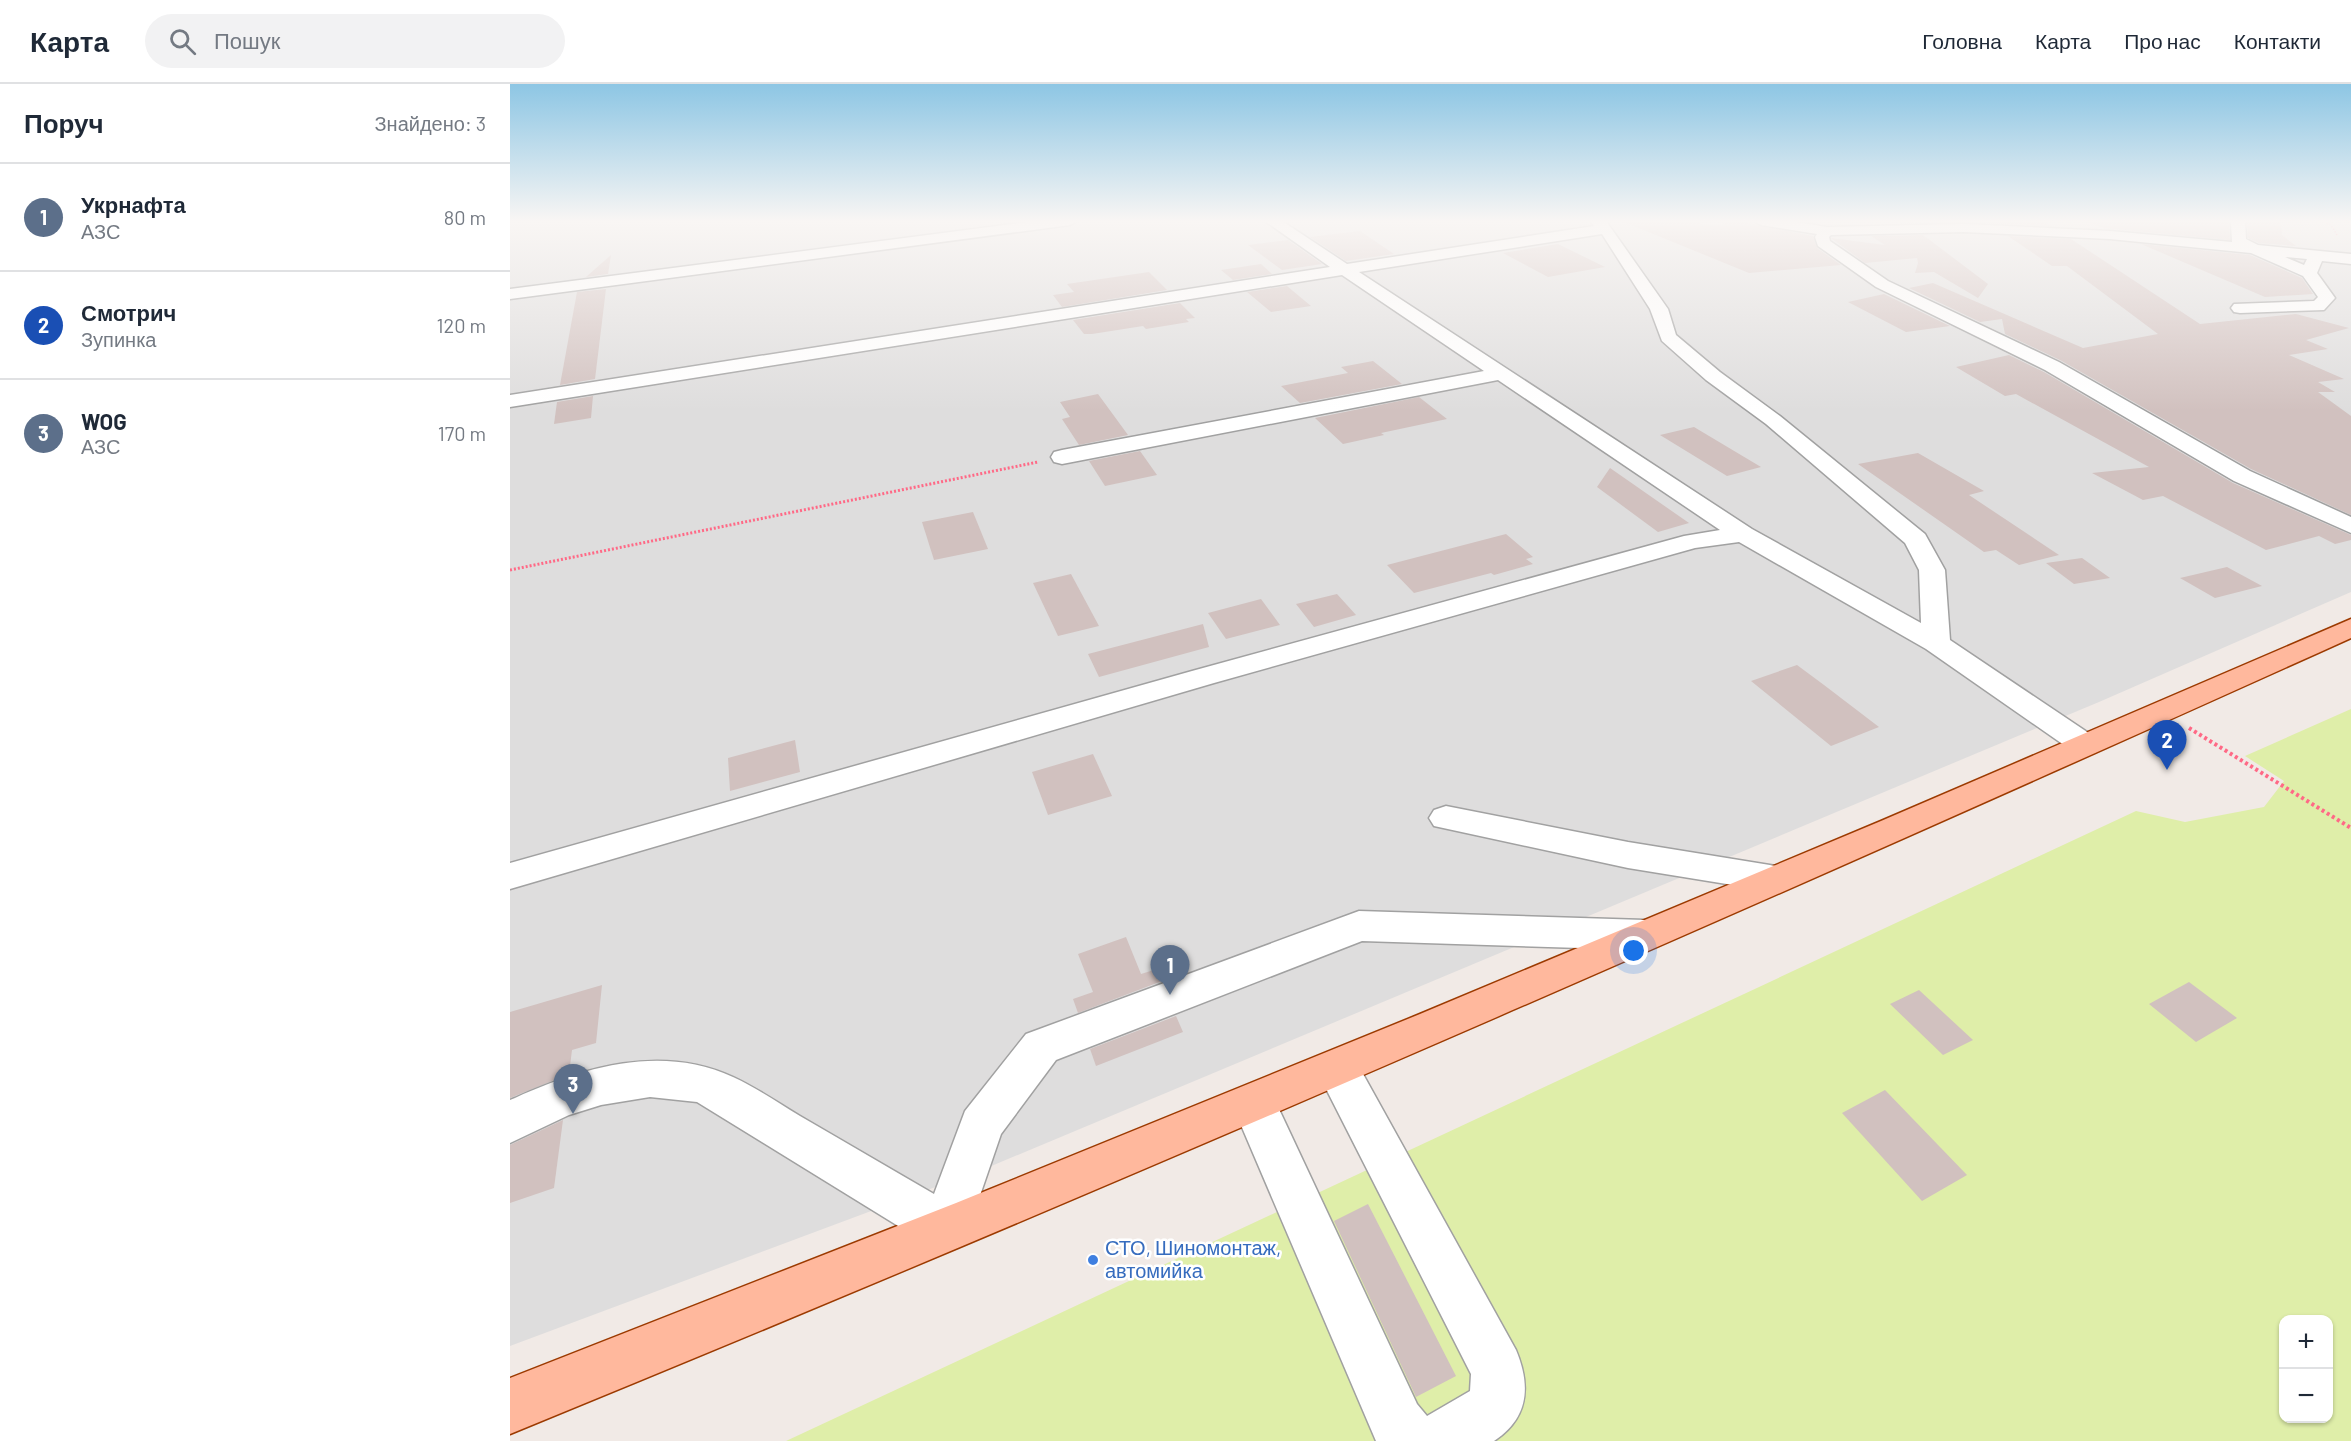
<!DOCTYPE html>
<html lang="uk">
<head>
<meta charset="utf-8">
<style>
	:root { --surface:#fff; --page:#f2f2f3; --text:#1f2937; --muted:#747a83; --line:#e0e1e3; --accent:#d93025 }
	body { margin:0; font-family:Barlow,sans-serif; background:var(--page); color:var(--text) }
	.controls { position:absolute; right:18px; bottom:18px; display:grid; overflow:hidden; border-radius:12px; box-shadow:0 2px 4px #0004 }
	.controls button { width:54px; height:54px; display:grid; place-items:center; padding:0; border:0; border-bottom:2px solid var(--line); background:var(--surface); color:var(--text); font:30px sans-serif }
	.you { position:absolute; left:1124px; top:867px; width:21px; height:21px; margin:-15px; border:4px solid #fff; border-radius:50%; background:#1a73e8; box-shadow:0 0 0 9px #1a73e833 }
	.badge { display:grid; place-items:center; width:39px; height:39px; border-radius:50%; background:var(--accent); color:#fff; font-size:20px; font-weight:700 }
	.pin { position:absolute; translate:-50% -50px; filter:drop-shadow(0 2px 3px #0008) }
	.pin::after { content:''; position:absolute; top:32px; width:21px; height:18px; background:inherit; clip-path:polygon(0 0,100% 0,50% 100%) }
	.list { margin:0; padding:0; list-style:none }
	h2 { display:flex; justify-content:space-between; align-items:center; height:78px; margin:0; padding:0 24px; font-size:26px }
	h2 small { font-size:20px; font-weight:400; color:var(--muted) }
	.list li { display:grid; grid-template-columns:39px 1fr auto; gap:18px; align-items:center; box-sizing:border-box; height:108px; padding:0 24px; border-top:2px solid var(--line) }
	.list b { display:block; font-size:22px; white-space:nowrap }
	.list p { margin:0; font-size:20px; white-space:nowrap; color:var(--muted) }
	.list em { font-size:20px; font-style:normal; color:var(--muted) }
	.icon { flex:none; width:33px; height:33px; fill:none; stroke:currentColor; stroke-width:2; stroke-linecap:round; stroke-linejoin:round }
	.map { position:relative; flex:none; width:1841px; height:1357px; overflow:hidden }
	header { display:flex; align-items:center; gap:36px; box-sizing:border-box; height:84px; padding:0 30px; background:var(--surface); border-bottom:2px solid var(--line) }
	header strong { font-size:28px }
	nav { display:flex; gap:33px; margin-inline-start:auto; font-size:21px }
	.search { width:420px; height:54px; background:var(--page); display:flex; align-items:center; gap:15px; box-sizing:border-box; padding:0 21px; border-radius:33px; color:var(--muted); font-size:22px }
	main { display:flex }
	aside { flex:1; background:var(--surface) }
	.map>svg:first-child { display:block }
	.residential { fill:#dedddd }
	.grass { fill:#dfeea9; fill-rule:evenodd }
	.building { fill:#d1c1bf }
	.lines { fill:none; stroke-linecap:round; stroke-linejoin:round }
	.minor-casing { stroke:#a1a1a1; stroke-width:3 }
	.major-casing { stroke:#9c3a00; stroke-width:3 }
	.path-far2 { stroke:#ff6986; stroke-width:1.5; stroke-dasharray:1.5 1.5; stroke-linecap:butt }
	.path-far1 { stroke:#ff6986; stroke-width:3; stroke-dasharray:2 2; stroke-linecap:butt }
	.path { stroke:#ff6986; stroke-width:4; stroke-dasharray:3 3; stroke-linecap:butt }
	.minor { fill:#fff; fill-rule:evenodd }
	.major { fill:#ffb89d; fill-rule:evenodd }
	.shop-dot { fill:#3f7fe0; stroke:#fff; stroke-width:2 }
	.labels { text-anchor:middle; stroke-width:5; stroke-linejoin:round; paint-order:stroke }
	.near-shop-label { font-size:20px; fill:#366cbe; stroke:#fff; text-anchor:start }
</style>
</head>
<body>
<header>
<strong>Карта</strong>
<div class="search"><svg class="icon" aria-label="search" viewBox="0 0 24 24"><circle cx="10" cy="10" r="6"/><path d="M15 15l6 6"/></svg>Пошук</div>
<nav><a>Головна</a><a>Карта</a><a>Про нас</a><a>Контакти</a></nav>
</header>
<main>
<aside>
<h2>Поруч<small>Знайдено: 3</small></h2>
<ul class="list">
<li><span class="badge" style="background:#5c6f8a">1</span><div><b>Укрнафта</b><p>АЗС</p></div><em>80 m</em></li>
<li><span class="badge" style="background:#1a4fb4">2</span><div><b>Смотрич</b><p>Зупинка</p></div><em>120 m</em></li>
<li><span class="badge" style="background:#5c6f8a">3</span><div><b>WOG</b><p>АЗС</p></div><em>170 m</em></li>
</ul>
</aside>
<div class="map">
<svg width="1841" height="1357" viewBox="0 0 1841 1357">
	<rect width="100%" height="100%" fill="#f1eae6"/>
	<!-- residential -->
	<polygon class="residential" points="0,137 1841,137 1841,508 1589,618 479,1083 0,1262"/>
	<!-- grass -->
	<path class="grass" d="M1841 625V1357H276L1626 727 1675 738 1754 723 1774 697 1735 672ZM1774 1236H1818V1334H1774Z"/>
	<!-- building -->
	<g class="building">
		<polygon points="1188,137 1193,141 1211,141 1218,137 1228,137 1303,152 1307,164 1331,181 1239,189 1114,138"/>
		<polygon points="1475,137 1533,137 1541,142 1477,139"/>
		<polygon points="1576,137 1719,137 1720,156 1593,144"/>
		<polygon points="1737,137 1771,137 1772,151 1786,162 1749,159 1738,154"/>
		<polygon points="850,147 884,170 836,177 800,153"/>
		<polygon points="1413,151 1478,200 1468,214 1424,188 1405,189 1408,179 1407,174 1355,179 1321,154 1375,161 1361,152"/>
		<polygon points="1498,152 1561,155 1690,240 1786,230 1839,244 1796,256 1818,265 1779,271 1834,295 1808,298 1825,308 1808,308 1841,332 1841,431 1741,385 1550,276 1495,250 1492,235 1470,238 1399,204 1423,199 1573,264 1648,250 1557,182 1542,182"/>
		<polygon points="778,156 812,180 772,186 738,161"/>
		<polygon points="1048,160 1095,183 1038,193 993,169"/>
		<polygon points="1631,160 1740,171 1792,194 1803,210 1755,213"/>
		<polygon points="101,171 98,190 76,193"/>
		<polygon points="751,180 762,190 723,196 711,186"/>
		<polygon points="639,188 657,206 552,223 543,211 564,208 557,200"/>
		<polygon points="777,202 801,222 761,228 737,208"/>
		<polygon points="96,205 85,295 50,301 67,208"/>
		<polygon points="1374,210 1440,242 1396,248 1338,218"/>
		<polygon points="670,219 685,234 676,235 679,238 636,245 633,242 582,250 574,250 563,236"/>
		<polygon points="1499,271 1534,288 1723,399 1841,451 1841,456 1825,460 1809,452 1756,466 1653,412 1633,416 1582,389 1639,383 1506,310 1495,312 1446,283"/>
		<polygon points="863,277 892,300 790,319 771,302 838,289 831,283"/>
		<polygon points="588,310 618,351 569,361 552,335 560,333 550,318"/>
		<polygon points="83,312 81,334 44,340 47,318"/>
		<polygon points="909,313 937,335 871,349 874,351 833,360 805,334"/>
		<polygon points="1184,343 1251,383 1217,392 1150,351"/>
		<polygon points="630,367 647,391 595,402 579,377"/>
		<polygon points="1408,369 1474,407 1459,411 1549,471 1509,481 1486,466 1474,468 1348,380"/>
		<polygon points="1100,384 1179,439 1148,448 1087,403"/>
		<polygon points="463,428 478,465 424,476 412,438"/>
		<polygon points="996,450 1023,473 1016,475 1023,480 984,491 981,489 904,509 877,481"/>
		<polygon points="1572,474 1600,494 1564,500 1536,479"/>
		<polygon points="1717,483 1752,502 1705,514 1670,494"/>
		<polygon points="561,490 589,542 548,552 523,499"/>
		<polygon points="827,510 846,531 804,543 786,520"/>
		<polygon points="751,515 770,541 716,555 698,529"/>
		<polygon points="693,540 699,563 589,593 578,570"/>
		<polygon points="1287,581 1314,601 1369,643 1321,662 1241,597"/>
		<polygon points="285,656 290,688 220,707 218,674"/>
		<polygon points="583,670 602,712 538,731 522,688"/>
		<polygon points="616,853 631,890 647,885 652,897 568,929 563,915 583,908 568,870"/>
		<polygon points="1679,898 1727,934 1686,958 1639,920"/>
		<polygon points="92,901 86,959 62,966 59,990 0,1014 0,928"/>
		<polygon points="1409,906 1463,956 1433,971 1380,920"/>
		<polygon points="666,932 673,948 586,982 580,965"/>
		<polygon points="1375,1006 1457,1091 1412,1117 1332,1029"/>
		<polygon points="53,1036 44,1104 0,1119 0,1061"/>
		<polygon points="858,1120 946,1292 906,1313 824,1137"/>
	</g>
	<g class="lines">
		<defs>
			<g id="minor">
				<polygon points="526,137 567,137 560,141 0,215 0,205"/>
				<path d="M755 137H772L837 180 1084 142 1080 137H1096L1158 225 1166 251 1210 288 1270 332 1415 450 1435 486 1440 556 1586 654 1591 661 1586 668 1575 671 1564 668 1416 565 1229 458 1185 464 704 599 0 805V779L682 587 1174 452 1210 446 988 296 552 380 544 378 541 373 544 368 552 366 974 287 832 191 0 323V311L820 183ZM1092 150 1140 225 1152 257 1196 296 1256 340 1395 459 1409 486 1411 539 1242 445 849 188Z"/>
				<path d="M1244 137H1280L1317 143 1454 140 1600 147 1722 158 1721 137H1735L1736 155 1748 161 1841 170V180L1812 177 1807 189 1825 214 1814 226 1730 229 1724 228 1721 224 1724 220 1804 217 1808 213 1793 192 1741 169 1600 155 1454 148 1321 151 1319 153 1320 157 1378 197 1549 278 1740 387 1841 433V449L1724 397 1535 286 1366 203 1308 162 1305 153 1307 150 1251 141ZM1775 173 1797 175 1794 181Z"/>
				<polygon points="936,722 1118,758 1266,782 1279,786 1285,795 1279,804 1266,808 1118,784 924,742 919,734 924,726"/>
				<path d="M849 827 1135 836 1149 841 1154 851 1149 861 1135 866 852 857 546 976 491 1050 453 1161 436 1167 419 1161 187 1018 140 1013 91 1021 59 1031 0 1059V1016L5 1014C74 983 151 960 223 993 247 1004 268 1019 290 1032 335 1058 379 1084 424 1110L455 1027 516 950Z"/>
				<path d="M828 966 843 972 1006 1266C1021 1302 1019 1334 984 1357H866L722 1020 728 1006 744 1000 760 1006 907 1320 917 1332 960 1307 961 1290 806 985 813 972Z"/>
			</g>
			<path id="major" d="M1841 535V554C1232 829 619 1097 0 1350V1294L446 1119 910 930 1371 737Z"/>
		</defs>
		<!-- minor casing -->
		<use href="#minor" class="minor-casing"/>
		<!-- major casing -->
		<use href="#major" class="major-casing"/>
		<!-- path-far2 -->
		<polyline class="path-far2" points="1811,137 1821,141 1827,151"/>
		<!-- path-far1 -->
		<polyline class="path-far1" points="0,486 528,378"/>
		<!-- path -->
		<polyline class="path" points="1679,644 1841,744"/>
		<!-- minor -->
		<use href="#minor" class="minor"/>
		<!-- major -->
		<use href="#major" class="major"/>
	</g>
	<!-- sky -->
	<linearGradient id="sky" x2="0" y2="1"><stop stop-color="#8dc6e4"/><stop offset="0.42" stop-color="#f9f6f4"/><stop offset="1" stop-color="#f9f6f4" stop-opacity="0"/></linearGradient>
	<rect width="1841" height="327" fill="url(#sky)"/>
	<!-- markers -->
	<circle class="shop-dot" cx="583" cy="1176" r="6"/>
	<g class="labels">
		<!-- near-shop labels -->
		<g class="near-shop-label">
			<text x="595" y="1171">СТО, Шиномонтаж,<tspan x="595" dy="23">автомийка</tspan></text>
		</g>
	</g>
</svg>
<div class="controls">
<button>+</button>
<button>−</button>
</div>
<div class="you"></div>
<div class="pin badge" style="left:660px;top:911px;background:#5c6f8a">1</div>
<div class="pin badge" style="left:1657px;top:686px;background:#1a4fb4">2</div>
<div class="pin badge" style="left:63px;top:1030px;background:#5c6f8a">3</div>
</div>
</main>
</body>
</html>
